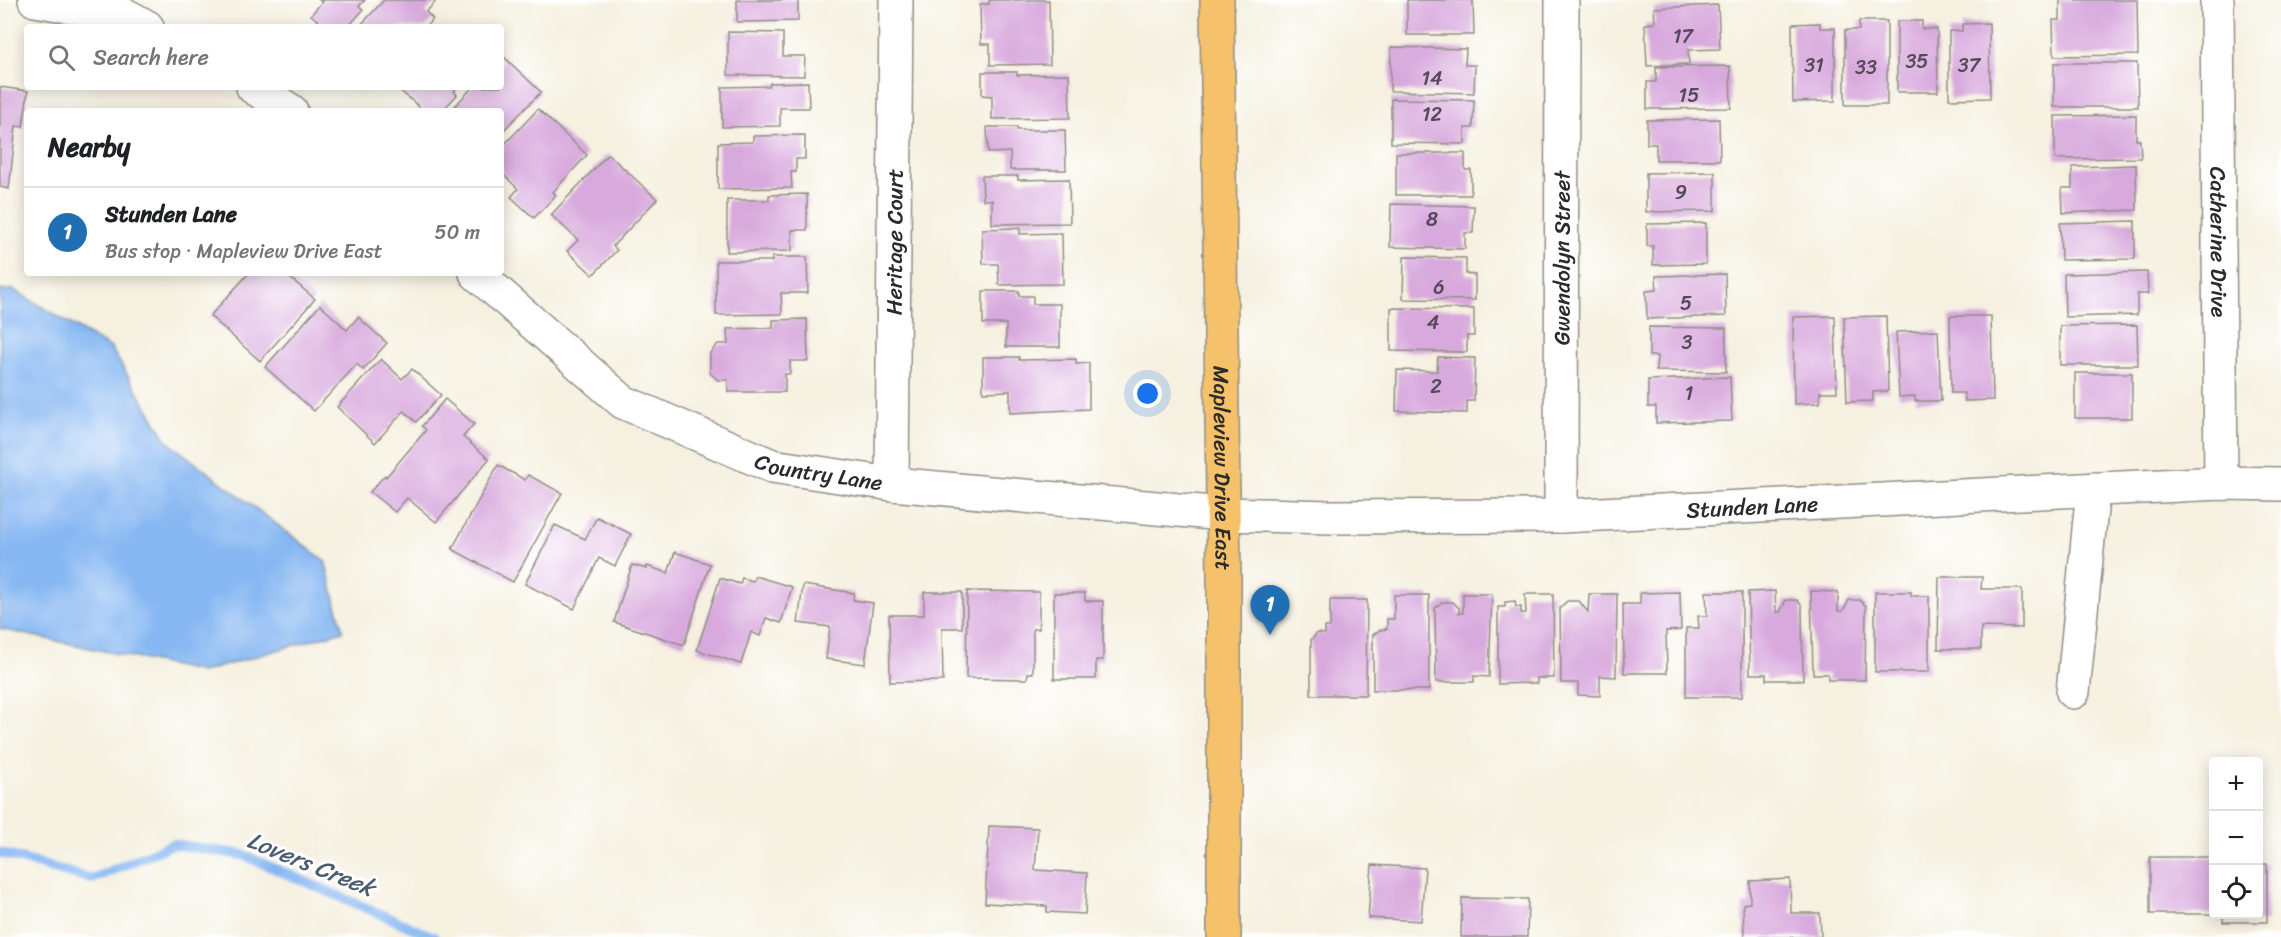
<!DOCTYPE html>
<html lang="en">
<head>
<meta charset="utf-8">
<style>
	:root { --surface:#fff; --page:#f2f2f2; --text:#202124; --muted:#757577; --line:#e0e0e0; --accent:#1f6fb2 }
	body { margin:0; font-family:Sriracha,sans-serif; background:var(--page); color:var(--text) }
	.controls { position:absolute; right:18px; bottom:18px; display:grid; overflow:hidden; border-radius:6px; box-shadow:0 3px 15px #0003 }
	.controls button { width:54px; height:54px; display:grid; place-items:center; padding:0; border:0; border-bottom:2px solid var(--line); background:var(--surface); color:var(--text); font:30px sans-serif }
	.you { position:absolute; left:1148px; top:394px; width:21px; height:21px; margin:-15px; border:4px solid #fff; border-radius:50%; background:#1a73e8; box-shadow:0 0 0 9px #1a73e833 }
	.badge { display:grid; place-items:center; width:39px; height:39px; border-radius:50%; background:var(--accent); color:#fff; font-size:20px; font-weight:700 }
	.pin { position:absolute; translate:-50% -50px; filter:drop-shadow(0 2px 3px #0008) }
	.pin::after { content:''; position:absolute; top:32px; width:21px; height:18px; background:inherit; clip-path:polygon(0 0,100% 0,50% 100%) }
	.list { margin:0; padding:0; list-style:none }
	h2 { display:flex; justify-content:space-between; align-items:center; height:78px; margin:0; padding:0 24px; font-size:26px }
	h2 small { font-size:20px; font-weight:400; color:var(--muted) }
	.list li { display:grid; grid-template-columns:39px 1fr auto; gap:18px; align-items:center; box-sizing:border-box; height:90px; padding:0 24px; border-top:2px solid var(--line) }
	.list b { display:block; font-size:22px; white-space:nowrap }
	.list p { margin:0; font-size:20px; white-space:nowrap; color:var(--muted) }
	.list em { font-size:20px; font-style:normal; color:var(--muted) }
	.icon { flex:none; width:33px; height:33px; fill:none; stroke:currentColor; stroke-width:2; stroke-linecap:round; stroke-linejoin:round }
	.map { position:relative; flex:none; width:2281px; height:937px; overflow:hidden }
	.search { position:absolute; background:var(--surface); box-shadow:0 3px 15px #0003; left:24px; top:24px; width:480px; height:66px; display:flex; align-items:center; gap:15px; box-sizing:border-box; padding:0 21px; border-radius:6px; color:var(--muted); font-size:22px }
	.panel { position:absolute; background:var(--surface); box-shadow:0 3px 15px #0003; left:24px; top:108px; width:480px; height:168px; border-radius:6px }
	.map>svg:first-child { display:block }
	.water { fill:#86b7f2; stroke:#58718e; stroke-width:1.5 }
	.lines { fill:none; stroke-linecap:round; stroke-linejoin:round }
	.stream { stroke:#86b7f2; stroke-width:10 }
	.building { fill:#d8a9dd }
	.minor-casing { stroke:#908e85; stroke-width:36 }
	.major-casing { stroke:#908e85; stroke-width:36 }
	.minor { stroke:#fff; stroke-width:33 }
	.major { stroke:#f5c16b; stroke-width:33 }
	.labels { text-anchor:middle; stroke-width:6; stroke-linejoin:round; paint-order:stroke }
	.number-label { font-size:20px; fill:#564a58 }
	.street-label { font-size:22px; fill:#2b2b2b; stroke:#fff }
	.water-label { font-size:24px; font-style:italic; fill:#4b5c71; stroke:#fff }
</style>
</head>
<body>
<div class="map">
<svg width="2281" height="937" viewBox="0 0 2281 937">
	<rect width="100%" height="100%" fill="#fff"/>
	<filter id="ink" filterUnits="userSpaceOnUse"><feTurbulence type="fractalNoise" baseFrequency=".0167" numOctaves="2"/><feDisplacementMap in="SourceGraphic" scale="12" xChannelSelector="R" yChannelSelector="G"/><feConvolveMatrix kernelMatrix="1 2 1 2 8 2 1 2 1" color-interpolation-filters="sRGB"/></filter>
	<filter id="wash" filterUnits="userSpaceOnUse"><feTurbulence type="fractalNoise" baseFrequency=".008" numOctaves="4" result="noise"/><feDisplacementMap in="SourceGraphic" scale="24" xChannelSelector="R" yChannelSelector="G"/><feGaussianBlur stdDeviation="1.35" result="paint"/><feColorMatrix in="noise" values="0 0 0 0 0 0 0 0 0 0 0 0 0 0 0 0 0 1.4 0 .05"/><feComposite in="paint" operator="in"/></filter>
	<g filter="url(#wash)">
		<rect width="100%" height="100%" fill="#f5f0df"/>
		<!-- water -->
		<polygon class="water" points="0,290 14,290 111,348 168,442 325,561 343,631 202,672 0,629"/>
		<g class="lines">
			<!-- stream -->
			<polyline class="stream" points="0,853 92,879 173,844 243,855 434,937"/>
		</g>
		<g id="blocks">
			<!-- building -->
			<g class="building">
				<polygon points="319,0 365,0 359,6 363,10 348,27 326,27 311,15 322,2"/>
				<polygon points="384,0 437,0 426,12 433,19 425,27 359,27"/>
				<polygon points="737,0 798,0 798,21 737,22"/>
				<polygon points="989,0 1049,0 1050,64 990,65 990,44 981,44 980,4 989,4"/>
				<polygon points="1407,0 1473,0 1474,35 1407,35"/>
				<polygon points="2060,0 2137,0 2138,55 2054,56 2053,20 2060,20"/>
				<polygon points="1718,5 1720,49 1688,50 1689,64 1647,66 1645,24 1655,23 1654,8"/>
				<polygon points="1859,21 1887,21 1887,105 1845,105 1845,30 1859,30"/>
				<polygon points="1897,21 1922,21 1922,29 1937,29 1938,92 1897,92"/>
				<polygon points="1820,23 1820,28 1835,28 1835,101 1793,102 1792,24"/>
				<polygon points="1989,23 1990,98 1949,99 1949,31 1962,31 1962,24"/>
				<polygon points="728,32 783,33 783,56 805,56 804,76 728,75"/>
				<polygon points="1391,47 1466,49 1465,65 1475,65 1474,93 1390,91"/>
				<polygon points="503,56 541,92 501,133 501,111 450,111 473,87 501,87"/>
				<polygon points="2054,63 2137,63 2138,107 2054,107"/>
				<polygon points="1730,66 1731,108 1647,109 1647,82 1656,82 1656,67"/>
				<polygon points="982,72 1017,72 1017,75 1069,74 1070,118 992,119 992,96 982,95"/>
				<polygon points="808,82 809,108 780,108 780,126 722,127 722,87 769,86 770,83"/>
				<polygon points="0,87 28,91 23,127 16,126 9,189 0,187"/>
				<polygon points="396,87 458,87 454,91 457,95 442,111 424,111"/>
				<polygon points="1391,99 1474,100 1473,128 1465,128 1465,144 1391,143"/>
				<polygon points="538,109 587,155 553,192 556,195 534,218 511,197 518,189 501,172 501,148"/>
				<polygon points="2136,115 2136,140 2140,140 2141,158 2055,159 2055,116"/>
				<polygon points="1719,119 1720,160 1656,160 1656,144 1647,144 1647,120"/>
				<polygon points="987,127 1017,127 1017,130 1065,130 1066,170 1010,170 1010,152 988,153"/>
				<polygon points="805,135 805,159 796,159 796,172 791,172 792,188 718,189 718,143 753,142 753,136"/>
				<polygon points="1396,153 1465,153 1465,170 1471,170 1471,195 1396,195"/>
				<polygon points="608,154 657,199 613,246 617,250 593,275 567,251 578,240 551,215"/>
				<polygon points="2136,165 2137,210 2063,213 2062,188 2072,188 2072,167"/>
				<polygon points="1715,172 1715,211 1646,212 1646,173"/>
				<polygon points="982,176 1018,176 1018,180 1069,179 1070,223 992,224 992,200 983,200"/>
				<polygon points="807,194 807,230 792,230 792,251 727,252 727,200 769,200 769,195"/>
				<polygon points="1391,204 1474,206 1473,233 1465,233 1465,249 1390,247"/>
				<polygon points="2135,221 2135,259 2061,260 2060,223"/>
				<polygon points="1706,223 1706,264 1653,265 1653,246 1647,246 1647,224"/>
				<polygon points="1020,228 1020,234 1062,233 1063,284 999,285 998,264 983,264 982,229"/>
				<polygon points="772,257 807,257 808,293 781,293 782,314 716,315 716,261 772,261"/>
				<polygon points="1404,257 1466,258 1466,274 1475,275 1475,300 1403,299"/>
				<polygon points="2147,272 2148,294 2137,294 2137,315 2065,317 2064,274"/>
				<polygon points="249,273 291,273 288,276 315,299 260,361 210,316"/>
				<polygon points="1725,274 1726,316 1647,319 1646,291 1657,290 1656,276"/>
				<polygon points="983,291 1019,291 1019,296 1033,296 1033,304 1060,304 1060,347 1006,347 1006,324 983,324"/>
				<polygon points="320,305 347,330 358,317 387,343 363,370 357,364 314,411 265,367"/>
				<polygon points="1391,308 1474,309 1474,336 1467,336 1467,352 1391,351"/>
				<polygon points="1835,316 1837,392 1820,392 1820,403 1794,404 1793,317"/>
				<polygon points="1886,316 1888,391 1873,392 1873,401 1847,402 1844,317"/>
				<polygon points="1950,316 1991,316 1993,400 1965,401 1964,393 1951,393"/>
				<polygon points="807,319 808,361 790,361 790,374 785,374 785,392 728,392 728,380 718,380 710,373 710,353 718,344 728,344 727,329 773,328 773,320"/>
				<polygon points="2137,325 2138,365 2060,365 2060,326"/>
				<polygon points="1649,327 1726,328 1726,372 1656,371 1657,356 1649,356"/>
				<polygon points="1938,330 1941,401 1915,401 1915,396 1899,397 1896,332"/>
				<polygon points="983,357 1019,357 1019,360 1076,359 1076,364 1089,363 1089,409 1010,413 1010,391 983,392"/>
				<polygon points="1438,357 1475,358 1474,401 1467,401 1467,413 1396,411 1397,370 1437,371"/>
				<polygon points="381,359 402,379 412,369 441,395 416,422 404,411 375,443 337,407"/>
				<rect x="2075" y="373" width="57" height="45"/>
				<polygon points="1730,377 1732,421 1656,423 1656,407 1648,407 1648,380"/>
				<polygon points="445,399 474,424 463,437 489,459 436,522 407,498 395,512 370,492 385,475 386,477 426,430 422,426"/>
				<polygon points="498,465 525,480 528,475 562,493 513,582 452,549"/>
				<polygon points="597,517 631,534 615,566 599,558 574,609 525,584 555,525 585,539"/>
				<polygon points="675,552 710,564 684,645 614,622 632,565 647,569 647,566 668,573"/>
				<polygon points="755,576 792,587 781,623 766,618 760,636 751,632 741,664 697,650 720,578 740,584 742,578 753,581"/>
				<polygon points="1939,577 1982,577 1981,589 2022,589 2022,628 1981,627 1981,649 1938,649"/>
				<polygon points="803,585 854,593 853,600 873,603 865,664 826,659 830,627 798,623"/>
				<polygon points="967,591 1039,592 1039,629 1033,629 1033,673 1028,673 1027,679 966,678"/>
				<polygon points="1775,591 1776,612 1780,612 1786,600 1797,600 1802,606 1803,680 1766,680 1766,674 1750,674 1748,592"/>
				<polygon points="1811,591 1838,592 1838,611 1843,611 1849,600 1860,600 1866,606 1865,680 1828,680 1828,674 1813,674"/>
				<polygon points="924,592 962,592 962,628 942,628 943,681 890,682 889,615 924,615"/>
				<polygon points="1680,592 1681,630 1666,631 1667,673 1624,673 1623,604 1640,604 1640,593"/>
				<polygon points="1706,592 1742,592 1742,697 1686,697 1686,628 1699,628 1698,616 1707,616"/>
				<polygon points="1875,592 1911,592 1911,596 1929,596 1929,672 1875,672"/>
				<polygon points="1054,593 1085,593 1085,601 1103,601 1103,660 1096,660 1096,679 1054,679"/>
				<polygon points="1463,594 1492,594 1489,677 1474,676 1474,682 1436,682 1435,608 1442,602 1453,602 1459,608 1459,613 1463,613"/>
				<polygon points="1525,594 1553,594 1554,678 1537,678 1537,683 1498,684 1498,607 1505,607 1505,602 1515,601 1516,607 1521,607 1521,613 1526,613"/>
				<polygon points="1589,594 1617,594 1616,677 1600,676 1600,696 1578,695 1578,683 1561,683 1560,608 1567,601 1579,601 1588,612"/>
				<polygon points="1394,595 1429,595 1429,690 1373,690 1373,635 1380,630 1387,629 1387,619 1394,619"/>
				<polygon points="1330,600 1367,600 1366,695 1311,695 1311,640 1317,633 1325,634 1325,627 1330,627"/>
				<polygon points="989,826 1038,828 1035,870 1087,873 1085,914 1047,912 1047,906 985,903"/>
				<rect x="2150" y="857" width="64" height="57"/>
				<polygon points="2258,864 2267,864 2267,922 2223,922 2223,914 2258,914"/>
				<polygon points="1372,865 1425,868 1421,921 1368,918"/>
				<polygon points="1790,879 1791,913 1820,913 1821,937 1744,937 1743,904 1750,903 1750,881"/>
				<polygon points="1462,898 1528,899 1527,937 1461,937"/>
			</g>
		</g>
	</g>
	<g filter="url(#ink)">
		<use href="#blocks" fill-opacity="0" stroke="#908e85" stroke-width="1.5"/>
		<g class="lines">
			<defs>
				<g id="minor">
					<polyline points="35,0 127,16 147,27"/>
					<path id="s1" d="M2217 0 2221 483"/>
					<polyline points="253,87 291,111"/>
					<path id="s2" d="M476 273 623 402 772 466 892 484 1223 514 1330 517 1561 516 2221 483 2281 484"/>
					<path id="s3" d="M892 484 896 0"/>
					<path id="s4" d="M1561 516 1562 0"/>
					<polyline points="2073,692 2093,489"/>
				</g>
				<g id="major">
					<path id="s5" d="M1217 0 1224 579V937"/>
				</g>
			</defs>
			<!-- minor casing -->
			<use href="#minor" class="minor-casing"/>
			<!-- major casing -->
			<use href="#major" class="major-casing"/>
			<!-- minor -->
			<use href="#minor" class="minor"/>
			<!-- major -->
			<use href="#major" class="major"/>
		</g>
	</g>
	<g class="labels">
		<!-- number labels -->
		<g class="number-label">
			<text x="1683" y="43">17</text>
			<text x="1917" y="68">35</text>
			<text x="1814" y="72">31</text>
			<text x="1969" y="72">37</text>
			<text x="1866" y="74">33</text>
			<text x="1432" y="85">14</text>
			<text x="1689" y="102">15</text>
			<text x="1432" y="121">12</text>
			<text x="1681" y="199">9</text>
			<text x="1432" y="226">8</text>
			<text x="1439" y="294">6</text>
			<text x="1686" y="310">5</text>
			<text x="1433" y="329">4</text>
			<text x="1687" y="349">3</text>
			<text x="1436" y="393">2</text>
			<text x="1689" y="400">1</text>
		</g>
		<!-- street labels -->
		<g class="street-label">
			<text dy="8" stroke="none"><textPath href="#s3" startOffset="242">Heritage Court</textPath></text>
			<text dy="8" stroke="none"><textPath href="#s1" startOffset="242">Catherine Drive</textPath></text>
			<text dy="8" stroke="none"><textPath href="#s4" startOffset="258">Gwendolyn Street</textPath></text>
			<text dy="8" stroke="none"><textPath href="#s5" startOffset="468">Mapleview Drive East</textPath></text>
			<text dy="8" stroke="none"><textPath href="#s2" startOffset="405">Country Lane</textPath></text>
			<text dy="8" stroke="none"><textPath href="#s2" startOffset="1341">Stunden Lane</textPath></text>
		</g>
		<!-- water labels -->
		<g class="water-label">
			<text transform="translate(311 864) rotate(22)" y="8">Lovers Creek</text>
		</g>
	</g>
</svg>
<div class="controls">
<button>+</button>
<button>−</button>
<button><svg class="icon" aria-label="locate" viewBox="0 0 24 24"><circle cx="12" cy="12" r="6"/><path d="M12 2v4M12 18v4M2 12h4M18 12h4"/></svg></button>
</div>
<div class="you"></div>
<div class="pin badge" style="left:1270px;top:635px">1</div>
<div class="search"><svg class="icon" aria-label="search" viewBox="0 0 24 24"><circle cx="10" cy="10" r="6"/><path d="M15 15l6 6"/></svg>Search here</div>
<section class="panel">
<h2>Nearby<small></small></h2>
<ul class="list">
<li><span class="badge">1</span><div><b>Stunden Lane</b><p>Bus stop · Mapleview Drive East</p></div><em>50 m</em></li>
</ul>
</section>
</div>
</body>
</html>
